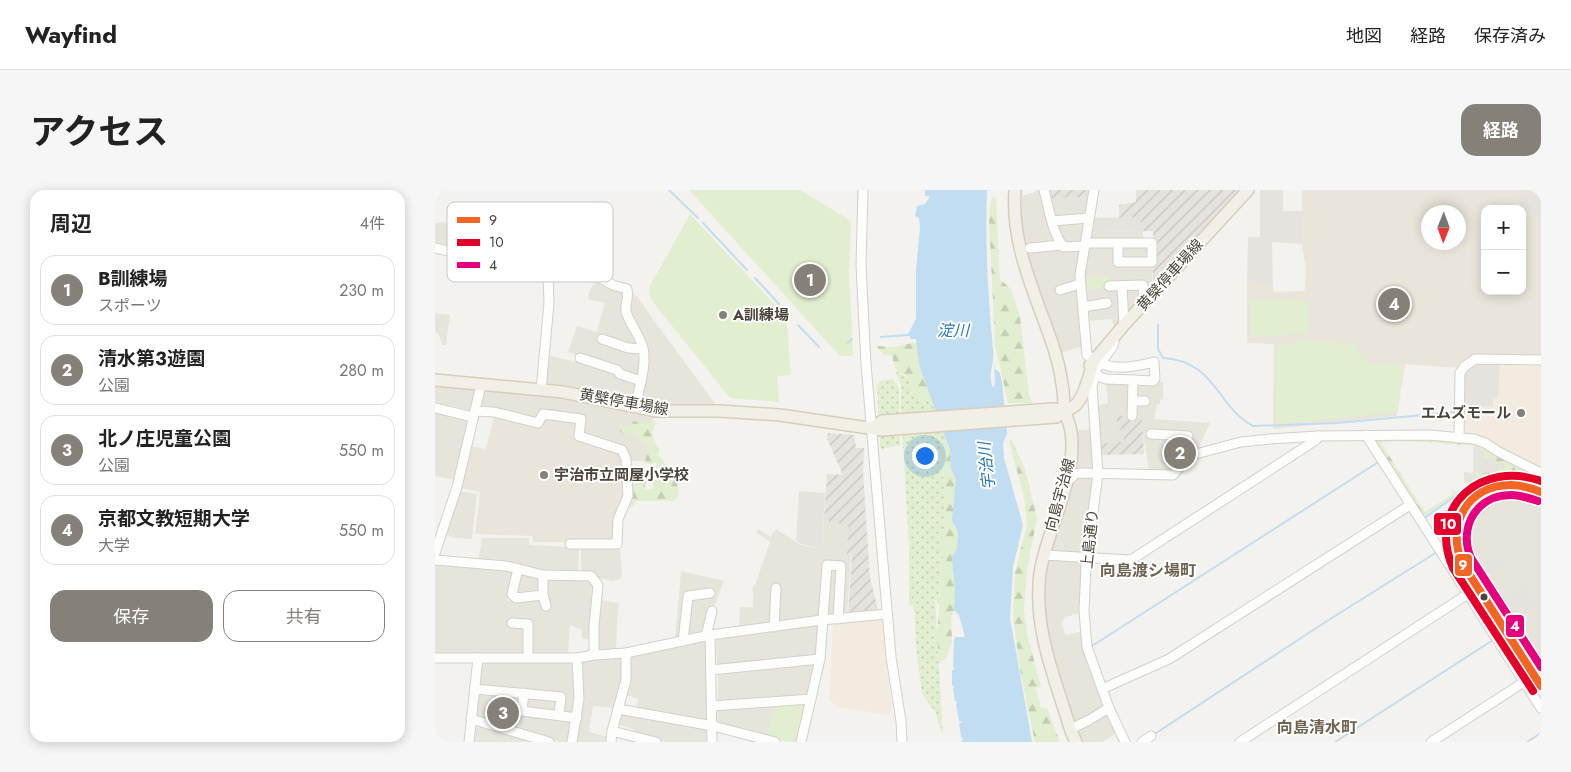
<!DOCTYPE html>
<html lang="ja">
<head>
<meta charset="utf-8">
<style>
	:root { --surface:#fff; --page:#f6f6f6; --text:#222; --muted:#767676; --line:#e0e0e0; --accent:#868178 }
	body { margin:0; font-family:Jost,"Noto Sans JP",sans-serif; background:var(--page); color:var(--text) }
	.controls { position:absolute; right:15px; top:15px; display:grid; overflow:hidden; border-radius:10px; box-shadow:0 2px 12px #0003 }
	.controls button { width:45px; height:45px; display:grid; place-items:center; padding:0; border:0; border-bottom:1px solid var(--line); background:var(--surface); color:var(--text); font:25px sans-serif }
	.compass { position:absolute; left:986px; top:15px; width:45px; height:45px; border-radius:50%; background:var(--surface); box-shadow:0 2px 12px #0003; rotate:181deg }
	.you { position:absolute; left:489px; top:265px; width:18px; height:18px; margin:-12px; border:4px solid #fff; border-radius:50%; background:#1a73e8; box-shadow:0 0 0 8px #1a73e833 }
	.badge { display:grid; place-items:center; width:32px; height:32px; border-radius:50%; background:var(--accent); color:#fff; font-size:16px; font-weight:700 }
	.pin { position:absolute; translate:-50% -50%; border:2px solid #fff; box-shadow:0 1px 5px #0006 }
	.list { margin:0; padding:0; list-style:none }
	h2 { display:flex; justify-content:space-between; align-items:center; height:65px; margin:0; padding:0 20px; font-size:21px }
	h2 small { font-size:16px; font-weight:400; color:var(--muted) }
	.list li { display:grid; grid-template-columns:32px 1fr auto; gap:15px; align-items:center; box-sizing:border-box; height:70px; margin:0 10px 10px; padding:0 10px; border:1px solid var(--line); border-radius:15px }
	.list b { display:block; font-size:19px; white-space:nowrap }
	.list p { margin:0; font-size:16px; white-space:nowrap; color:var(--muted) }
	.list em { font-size:16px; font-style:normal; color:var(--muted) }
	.actions { display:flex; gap:10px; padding:15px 20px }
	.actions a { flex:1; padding:11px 0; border:1px solid var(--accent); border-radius:15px; text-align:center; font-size:18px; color:var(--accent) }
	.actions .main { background:var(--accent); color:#fff }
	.map { position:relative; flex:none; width:1106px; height:552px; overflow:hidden; border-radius:15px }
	header { display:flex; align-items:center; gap:30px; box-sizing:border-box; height:70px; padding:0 25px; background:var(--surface); border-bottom:1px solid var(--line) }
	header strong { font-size:24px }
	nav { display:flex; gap:28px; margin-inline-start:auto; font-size:18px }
	.intro { display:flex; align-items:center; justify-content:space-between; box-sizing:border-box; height:120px; padding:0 30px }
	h1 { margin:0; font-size:35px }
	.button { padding:12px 22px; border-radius:15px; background:var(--accent); color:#fff; font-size:18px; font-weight:700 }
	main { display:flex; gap:30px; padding:0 30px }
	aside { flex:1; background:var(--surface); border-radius:15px; box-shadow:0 2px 12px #0003 }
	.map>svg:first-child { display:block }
	.residential { fill:#e7e4dc }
	.commercial { fill:#f3ebdf }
	.industrial { fill:url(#industrial-furrows) }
	.education { fill:#eae5da; fill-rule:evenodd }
	.grass { fill:url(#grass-dots) }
	.forest { fill:url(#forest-firs) }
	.park { fill:#e1eecf }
	.parking { fill:#e6e3df }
	.water { fill:#c0ddf1 }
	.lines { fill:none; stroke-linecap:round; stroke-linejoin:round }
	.stream { stroke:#c0ddf1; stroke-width:2 }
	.minor-casing { stroke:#d2d0cb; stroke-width:11 }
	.major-casing { stroke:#d6cebb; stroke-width:14 }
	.minor { stroke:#fdfdfc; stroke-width:9 }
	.major { stroke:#f2efe6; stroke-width:11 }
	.bus-1-casing { stroke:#fff; stroke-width:11 }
	.bus-2-casing { stroke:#fff; stroke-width:11 }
	.bus-3-casing { stroke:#fff; stroke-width:11 }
	.bus-1 { stroke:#f26522; stroke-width:8 }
	.bus-2 { stroke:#e4002b; stroke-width:8 }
	.bus-3 { stroke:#e5007d; stroke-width:8 }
	.poi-dot { fill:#868178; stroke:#fff; stroke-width:2 }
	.bus-dot { fill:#4b4439; stroke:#fff; stroke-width:2 }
	.labels { text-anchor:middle; stroke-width:4; stroke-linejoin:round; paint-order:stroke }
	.street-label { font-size:15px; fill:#4b4439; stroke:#fff }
	.poi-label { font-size:15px; font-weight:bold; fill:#4b4439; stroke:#fff; text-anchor:start }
	.water-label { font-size:16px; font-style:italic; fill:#2e7ab2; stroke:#fff }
	.neighbourhood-label { font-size:16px; font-weight:bold; fill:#6e6250; stroke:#fff }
	.key { fill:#fff; stroke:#c9c7c4; stroke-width:1 }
	.key-label { font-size:14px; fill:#4b4439 }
	.line-badge { stroke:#fff; stroke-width:2 }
	.badge-label { font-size:14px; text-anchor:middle; font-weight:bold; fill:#fff }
</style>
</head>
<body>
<header>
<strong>Wayfind</strong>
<nav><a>地図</a><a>経路</a><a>保存済み</a></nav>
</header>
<div class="intro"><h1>アクセス</h1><a class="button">経路</a></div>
<main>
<aside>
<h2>周辺<small>4件</small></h2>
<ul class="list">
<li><span class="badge">1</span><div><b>B訓練場</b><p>スポーツ</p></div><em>230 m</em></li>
<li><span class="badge">2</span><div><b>清水第３遊園</b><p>公園</p></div><em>280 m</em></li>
<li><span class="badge">3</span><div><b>北ノ庄児童公園</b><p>公園</p></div><em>550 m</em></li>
<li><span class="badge">4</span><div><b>京都文教短期大学</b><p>大学</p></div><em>550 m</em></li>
</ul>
<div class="actions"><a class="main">保存</a><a>共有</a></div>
</aside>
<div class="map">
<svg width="1106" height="552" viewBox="0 0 1106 552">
	<defs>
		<pattern id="industrial-furrows" width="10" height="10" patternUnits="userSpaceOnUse" patternTransform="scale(1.25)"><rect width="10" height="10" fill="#e6e2de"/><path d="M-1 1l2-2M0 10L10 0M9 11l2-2" fill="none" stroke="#c7c3bf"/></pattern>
		<pattern id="grass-dots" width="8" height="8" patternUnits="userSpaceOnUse" patternTransform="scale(1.25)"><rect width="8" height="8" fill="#e1eecf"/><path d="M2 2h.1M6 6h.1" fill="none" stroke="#c3cdb2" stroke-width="1.8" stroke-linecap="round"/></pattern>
		<pattern id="forest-firs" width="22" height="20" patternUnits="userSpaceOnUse" patternTransform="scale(1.25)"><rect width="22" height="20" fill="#e1eecf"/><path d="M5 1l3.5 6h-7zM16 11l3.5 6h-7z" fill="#c3cdb2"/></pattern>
	</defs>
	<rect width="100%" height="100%" fill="#f4f2ee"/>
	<!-- residential -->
	<g class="residential">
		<polygon points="601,0 607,0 615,8 655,7 649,42 708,41 708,55 710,56 715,60 718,76 717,96 679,137 677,129 653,131 649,156 624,163 593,72 587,35 587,6 601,2"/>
		<polygon points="14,32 16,56 0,55 0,33"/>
		<polygon points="164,89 175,99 191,103 187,121 206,156 203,161 207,165 206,186 133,162 142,136 161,142 162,141 170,113 153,109 155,99"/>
		<polygon points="195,100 202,107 283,218 203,216 211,177 193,123"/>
		<polygon points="0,123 15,125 11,155 7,155 5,147 0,141"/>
		<polygon points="111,165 143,172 202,191 201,207 187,205 186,212 111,198"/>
		<polygon points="700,192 728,192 728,210 725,209 725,214 722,214 719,229 775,233 761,263 755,259 756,245 721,242 718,239 714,239 709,243 714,249 718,249 721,247 747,249 750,252 749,259 740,258 749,268 738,281 714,280 708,245 707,228 682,225 682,240 689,239 689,252 664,253 661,216 673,213 671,193 700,195"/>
		<polygon points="0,193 43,198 36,226 0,217"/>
		<polygon points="50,199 112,203 219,225 213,271 193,271 102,231 45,220"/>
		<polygon points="0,220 35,229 20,290 0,286"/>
		<polygon points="658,239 661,283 641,280 643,240"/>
		<polygon points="640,284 660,285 650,366 612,364 630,314 634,314 634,310 630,309"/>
		<polygon points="23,301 42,304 37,349 20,348 8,344"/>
		<polygon points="1077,302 1089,304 1106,313 1106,483 1031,367 1028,352 1029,337 1036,322 1041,316 1054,307 1065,303"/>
		<polygon points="389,329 394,329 394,332 413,335 412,364 416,365 412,425 304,439 305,417 318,417 318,395 320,395 335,352 321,342 324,339 335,347 341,339 366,355 387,359"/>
		<polygon points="47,348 94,348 94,355 144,357 143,385 108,383 43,371"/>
		<polygon points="146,357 185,358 187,384 185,389 178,391 146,384"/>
		<polygon points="611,366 650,369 647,423 629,427 627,433 630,445 649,441 671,518 636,538 606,432"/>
		<polygon points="0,374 77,380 78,383 72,411 110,407 112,389 155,389 160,395 156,449 147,449 147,440 135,435 133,466 95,466 95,431 73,431 72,435 88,435 91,438 91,466 0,465"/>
		<polygon points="246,381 289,391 269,444 256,447 251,444 251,404 246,446 240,450"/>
		<polygon points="86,384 105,388 106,401 102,404 81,404"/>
		<polygon points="163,410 184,413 182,433 181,461 163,462"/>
		<polygon points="382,433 384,435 382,464 380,467 282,477 281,446"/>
		<polygon points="270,448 272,451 273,532 202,519 203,509 189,504 194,468 197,465"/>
		<polygon points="185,465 189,468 189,486 179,518 158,516 154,542 173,547 173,552 139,552 144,476 149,470"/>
		<polygon points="45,470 138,472 142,510 138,525 128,523 128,505 46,496 43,492"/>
		<polygon points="379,472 380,474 374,504 371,506 283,513 283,483"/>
		<polygon points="45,501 84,505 85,515 61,514 61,518 41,527 42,504"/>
		<polygon points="94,507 119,509 122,512 121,520 118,522 93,519 90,515 91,509"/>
		<polygon points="340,514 332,547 283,535 282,518"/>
		<polygon points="672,521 682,543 667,552 643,552 637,539"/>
		<polygon points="85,523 136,529 135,552 125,552 84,540"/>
		<polygon points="183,523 272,536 275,552 232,552 198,544 199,539 180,534"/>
		<polygon points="49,535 91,548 91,552 37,552 36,541"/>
	</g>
	<!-- commercial -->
	<g class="commercial">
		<polygon points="1039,173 1106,174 1106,279 1026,246 1026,185"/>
		<polygon points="447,428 450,464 457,517 454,525 400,517 400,514 394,511 398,431"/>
	</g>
	<!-- industrial -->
	<g class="industrial">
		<polygon points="613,0 656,0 655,7 615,8"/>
		<polygon points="701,0 807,0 718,95 718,41 706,41 706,27 684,28 684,15 701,12"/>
		<polygon points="682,225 707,228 709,264 664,265 664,253 689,252 689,239 682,240"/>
		<polygon points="393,243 419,245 421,258 429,258 428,282 435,388 444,423 413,425 417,365 412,364 413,335 394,332 394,329 389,329 392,284 408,285 392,249"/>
	</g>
	<!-- education -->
	<g class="education">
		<path d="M867 0H1106V166H1037L1025 173 1023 178 970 174 962 226 838 239 839 154 812 153V91L838 96 839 102 868 101 870 99 871 79 867 54ZM1050 19H1087V101H1050ZM994 22H1024V52H994Z"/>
		<polygon points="60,223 104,236 108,226 143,230 142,243 185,262 188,271 190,306 178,352 98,352 98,346 40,344 45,302 25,298 35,256 51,259"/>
	</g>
	<!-- grass -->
	<g class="grass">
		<polygon points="460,180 467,185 475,188 477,192 475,198 484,205 487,212 493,212 497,210 511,250 505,252 502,267 508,279 511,341 507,348 506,357 508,365 504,395 504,414 500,409 508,547 500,522 487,504 481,456 479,416 474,415 474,355 466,221 466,195"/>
		<polygon points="458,189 463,196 464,201 465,255 447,259 445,257 442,196 445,191"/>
	</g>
	<!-- forest -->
	<g class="forest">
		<polygon points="558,8 561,9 565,89 576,99 585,127 594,205 597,213 573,213 560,154 554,27 556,10"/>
		<path d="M477 153H482L484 175 497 210 493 212H487L484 205 477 203 475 198 477 192 475 188C461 180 461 183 457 166L448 164 441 156 459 157Z"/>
		<polygon points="215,230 221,231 217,244 224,261 223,266 227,268 232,279 241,286 244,305 239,311 201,311 199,316 195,318 192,316 195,288 214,289 210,294 210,299 218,299 218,293 216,290 223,290 223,281 221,279 221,272 217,274 210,273 213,255 198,245 195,240 190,247 183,238 185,235 196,237 198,231 213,234"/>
		<polygon points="939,247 973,248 1037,253 1094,284 1074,281 1052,286 1033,297 1029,292 1031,291 1033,294 1043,287 1041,284 1042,283 1064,282 1059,273 1048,268 1048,261 1035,255 1008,254 1008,253 962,251 946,253 990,322 1018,304 1016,300 1025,302 989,326 940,253"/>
		<polygon points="576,248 590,279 602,328 592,380 589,420 593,448 606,496 601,499 606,518 612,518 625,552 600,552 586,485 578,429 580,382 592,334 589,308 574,252"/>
		<polygon points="511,250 515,260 516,280 521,289 519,337 523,343 522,358 517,367 520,401 519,420 516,426 517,453 511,468 504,473 502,447 505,404 504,395 508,366 506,357 507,348 511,341 508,279 501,263 505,252"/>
	</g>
	<!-- park -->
	<g class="park">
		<polygon points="254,0 365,0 413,29 416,34 414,81 418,164 416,166 405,166"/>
		<polygon points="255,24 342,117 352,134 356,185 342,186 344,212 295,208 217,111 214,103 215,96"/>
		<polygon points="649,86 674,87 674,98 650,100"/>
		<polygon points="815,110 874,111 873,144 848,144 847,146 815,145"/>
		<polygon points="866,151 897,152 922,155 921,161 932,172 968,176 962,222 841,234 842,156"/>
		<polygon points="369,512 371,514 362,552 353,552 332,547 340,514"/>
		<polygon points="61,514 85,516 83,540 40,528 61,518"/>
	</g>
	<!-- parking -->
	<g class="parking">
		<polygon points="825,0 848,0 848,21 867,21 867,54 837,52 838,96 812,91 813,47 825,47"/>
		<polygon points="1089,0 1106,0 1106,26 1081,17"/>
		<polygon points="706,27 706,41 655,42 657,28"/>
		<polygon points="1039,173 1065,174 1063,209 1058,209 1058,217 1026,216 1026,185"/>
		<polygon points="1038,256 1048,261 1048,268 1060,268 1060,273 1069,273 1069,278 1064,278 1064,282 1042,283 1041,284 1043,287 1033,294 1031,291 1029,292 1029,282 1038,283"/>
		<polygon points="364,301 390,303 387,359 367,354 361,351"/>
		<polygon points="1027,309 1016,330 1014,338 1015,361 1000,338 1011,330 1007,322"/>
		<polygon points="1065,363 1073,374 1050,390 1042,378"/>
		<polygon points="1092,394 1099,405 1099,410 1102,415 1077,431 1065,411"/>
	</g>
	<!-- water -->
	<path class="water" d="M490 0H552C550 53 553 107 558 160 560 175 552 182 558 198L560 194 559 174 560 179 565 183 567 192 572 244 568 253 569 268 588 335 578 377 575 428 597 552H526L528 549 526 547 524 534 527 532 524 531 521 514 523 512 520 511 518 498 520 497 517 495V480L520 479 518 477 519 451 520 447H530L524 425 519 420 520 401 517 367 522 358 523 343 517 330 521 289 516 280 515 260 484 175 481 149H475V146L445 148V146L473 144 481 129V81L485 37 484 28 480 26 482 16 490 14 494 8V6H490Z"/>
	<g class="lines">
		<!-- stream -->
		<g class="stream">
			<polyline points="234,0 263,28"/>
			<polyline points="268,33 312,80"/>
			<polyline points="320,88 344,114"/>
			<polyline points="363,135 384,157"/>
			<path d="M723 135V159L728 168C781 171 781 216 818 236L902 233 1021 222"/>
			<polyline points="413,153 417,149"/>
			<path d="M988 329C1023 305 1061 270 1106 292"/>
			<polyline points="657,456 945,271"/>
			<polyline points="718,545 892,431 1002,362"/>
			<polyline points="900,552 1058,450"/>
			<polyline points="1092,552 1106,543"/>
		</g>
		<defs>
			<g id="minor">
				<polyline points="428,0 426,75 431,174 456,467 466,531 467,552"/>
				<path d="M609 0C614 19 617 41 628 57L650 56"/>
				<polyline points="659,0 645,85 652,165 659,170"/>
				<polyline points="617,31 654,28"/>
				<polyline points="650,53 717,53 717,72 683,72 683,53"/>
				<path d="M0 58 13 61 43 63 66 72 113 85 134 80 152 81 178 95 192 99C194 107 190 114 191 122 195 134 205 146 208 158 212 178 203 198 201 217"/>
				<polyline points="595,58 627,55"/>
				<polyline points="674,96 708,95 709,114"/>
				<polyline points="687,96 689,135"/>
				<polyline points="625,100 645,94"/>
				<polyline points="648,117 672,113"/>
				<polyline points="167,149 193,158 208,159"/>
				<polyline points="679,151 678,156 662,178 657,196 663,284 651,376 649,421 652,457 674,518 690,552"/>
				<polyline points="145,168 182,180 185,184 206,191"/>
				<path d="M666 173C680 181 704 176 719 172L720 189 718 191 698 190"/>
				<polyline points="660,185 671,189 698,190 697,226"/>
				<polyline points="106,200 114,113 113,85"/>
				<polyline points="698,211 710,211"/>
				<polyline points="0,218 38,227"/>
				<polyline points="40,221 59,222 103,233 108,224 146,229 144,246 187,260 191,269 193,306 183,329 182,354 135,354"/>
				<polyline points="716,244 753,246 752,257 757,265"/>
				<polyline points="931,245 1106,518"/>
				<polyline points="1024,248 1025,183 1029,177 1040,169 1106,170"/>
				<polyline points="632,288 635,289 640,284 644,283 738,285 752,268 757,265 806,252 835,249 883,246 994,245 1039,249 1050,253 1064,262 1106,283"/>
				<path d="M1106 302C1068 283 1019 303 1021 350 1021 358 1024 366 1027 373L1106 496"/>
				<polyline points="0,363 22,297 46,195"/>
				<polyline points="609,365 696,370 881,250 883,246"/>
				<polyline points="0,370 71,376 108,385 156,386 163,395 159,436 159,465"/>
				<polyline points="83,379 77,404 81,408 108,405 108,385"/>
				<polyline points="108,405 111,416"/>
				<polyline points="77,433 93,434 93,468"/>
				<polyline points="339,437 341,398"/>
				<polyline points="275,445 277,552"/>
				<polyline points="271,446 277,421"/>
				<polyline points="248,451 253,406 275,403"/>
				<polyline points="0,468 142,468 159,465 191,463 275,445 387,430 452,424"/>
				<polyline points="276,480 385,469"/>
				<polyline points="40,499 126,507 124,525"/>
				<polyline points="667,499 734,469 975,315"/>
				<polyline points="89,503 87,521 142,528"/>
				<polyline points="277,516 376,509"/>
				<polyline points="183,519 278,536 340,552"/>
				<polyline points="36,529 114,552"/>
				<polyline points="636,539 654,530 674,518"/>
				<polyline points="177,541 221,552"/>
				<polyline points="34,552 43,468"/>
				<polyline points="137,552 144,509 142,468"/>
				<polyline points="176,552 177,541 191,490 191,463"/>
				<polyline points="366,552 385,469 392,375 406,376 403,429"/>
				<polyline points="707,552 716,546"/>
				<polyline points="805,552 1036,402"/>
				<polyline points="996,552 1089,492"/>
			</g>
			<g id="major">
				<path d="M580 0C576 54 599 101 616 150 621 164 625 179 627 194 629 203 628 212 630 221 632 228 635 235 636 242 643 288 612 338 605 383 598 439 620 488 636 541L641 552"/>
				<polyline points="655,175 689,135 813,0"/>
				<path d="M0 190 128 202 221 221H284L345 225 447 240 621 227C628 222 632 221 638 217 649 211 655 182 659 170"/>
				<polyline points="437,238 447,231 617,219 630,220"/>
			</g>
		</defs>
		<!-- minor casing -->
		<use href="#minor" class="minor-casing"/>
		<!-- major casing -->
		<use href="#major" class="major-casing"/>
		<!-- minor -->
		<use href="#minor" class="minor"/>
		<!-- major -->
		<use href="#major" class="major"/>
		<defs>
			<path id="bus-1" d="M1106 302C1096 298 1087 295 1076 295 1032 295 1011 335 1027 373L1106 496"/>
			<path id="bus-2" d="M1098 501 1018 378C991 316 1047 270 1106 291"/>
			<path id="bus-3" d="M1103 311C1094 308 1085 305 1076 305 1041 305 1023 338 1036 368L1106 477"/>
		</defs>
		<!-- bus-1 casing -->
		<use href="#bus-1" class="bus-1-casing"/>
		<!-- bus-2 casing -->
		<use href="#bus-2" class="bus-2-casing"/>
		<!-- bus-3 casing -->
		<use href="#bus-3" class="bus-3-casing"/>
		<!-- bus-1 -->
		<use href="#bus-1" class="bus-1"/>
		<!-- bus-2 -->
		<use href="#bus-2" class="bus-2"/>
		<!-- bus-3 -->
		<use href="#bus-3" class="bus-3"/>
	</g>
	<!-- markers -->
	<g class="poi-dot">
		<circle cx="288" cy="125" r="5"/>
		<circle cx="1086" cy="223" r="5"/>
		<circle cx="109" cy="285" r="5"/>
	</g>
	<circle class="bus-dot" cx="1049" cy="407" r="4.5"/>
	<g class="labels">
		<!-- street labels -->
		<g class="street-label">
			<text transform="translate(735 85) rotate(-48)" y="5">黄檗停車場線</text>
			<text transform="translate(189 212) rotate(10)" y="5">黄檗停車場線</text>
			<text transform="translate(625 305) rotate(-75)" y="5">向島宇治線</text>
			<text transform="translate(655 349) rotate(-84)" y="5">上島通り</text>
		</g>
		<!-- poi labels -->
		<g class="poi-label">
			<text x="298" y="130">A訓練場</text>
			<text x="1076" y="228" text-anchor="end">エムズモール</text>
			<text x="119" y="290">宇治市立岡屋小学校</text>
		</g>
		<!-- water labels -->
		<g class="water-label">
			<text x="518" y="146">淀川</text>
			<text transform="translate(551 276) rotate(-96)" y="6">宇治川</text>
		</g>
		<!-- neighbourhood labels -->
		<g class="neighbourhood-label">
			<text x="713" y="386">向島渡シ場町</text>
			<text x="882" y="543">向島清水町</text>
		</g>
	</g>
	<!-- legend -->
	<rect x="12" y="12" width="166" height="80" rx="8" class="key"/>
	<rect x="22" y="27" width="23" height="6" fill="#f26522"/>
	<rect x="22" y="49" width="23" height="7" fill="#e4002b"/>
	<rect x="22" y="72" width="23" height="6" fill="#e5007d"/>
	<g class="key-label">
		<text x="54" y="35">9</text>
		<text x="54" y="57">10</text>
		<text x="54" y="80">4</text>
	</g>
	<g class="line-badge">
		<rect x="998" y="322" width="29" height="24" rx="5" fill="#e4002b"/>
		<rect x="1019" y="363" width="19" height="24" rx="5" fill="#f26522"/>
		<rect x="1070" y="424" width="20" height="24" rx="5" fill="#e5007d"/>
	</g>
	<g class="badge-label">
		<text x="1013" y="339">10</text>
		<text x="1028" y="380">9</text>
		<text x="1080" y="441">4</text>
	</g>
</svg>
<div class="controls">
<button>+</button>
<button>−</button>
</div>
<svg class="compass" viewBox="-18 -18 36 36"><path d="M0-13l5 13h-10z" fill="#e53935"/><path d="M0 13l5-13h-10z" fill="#767676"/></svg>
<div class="you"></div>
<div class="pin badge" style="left:375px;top:90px">1</div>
<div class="pin badge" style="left:745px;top:263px">2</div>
<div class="pin badge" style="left:68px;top:523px">3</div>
<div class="pin badge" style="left:959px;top:114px">4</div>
</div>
</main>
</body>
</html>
